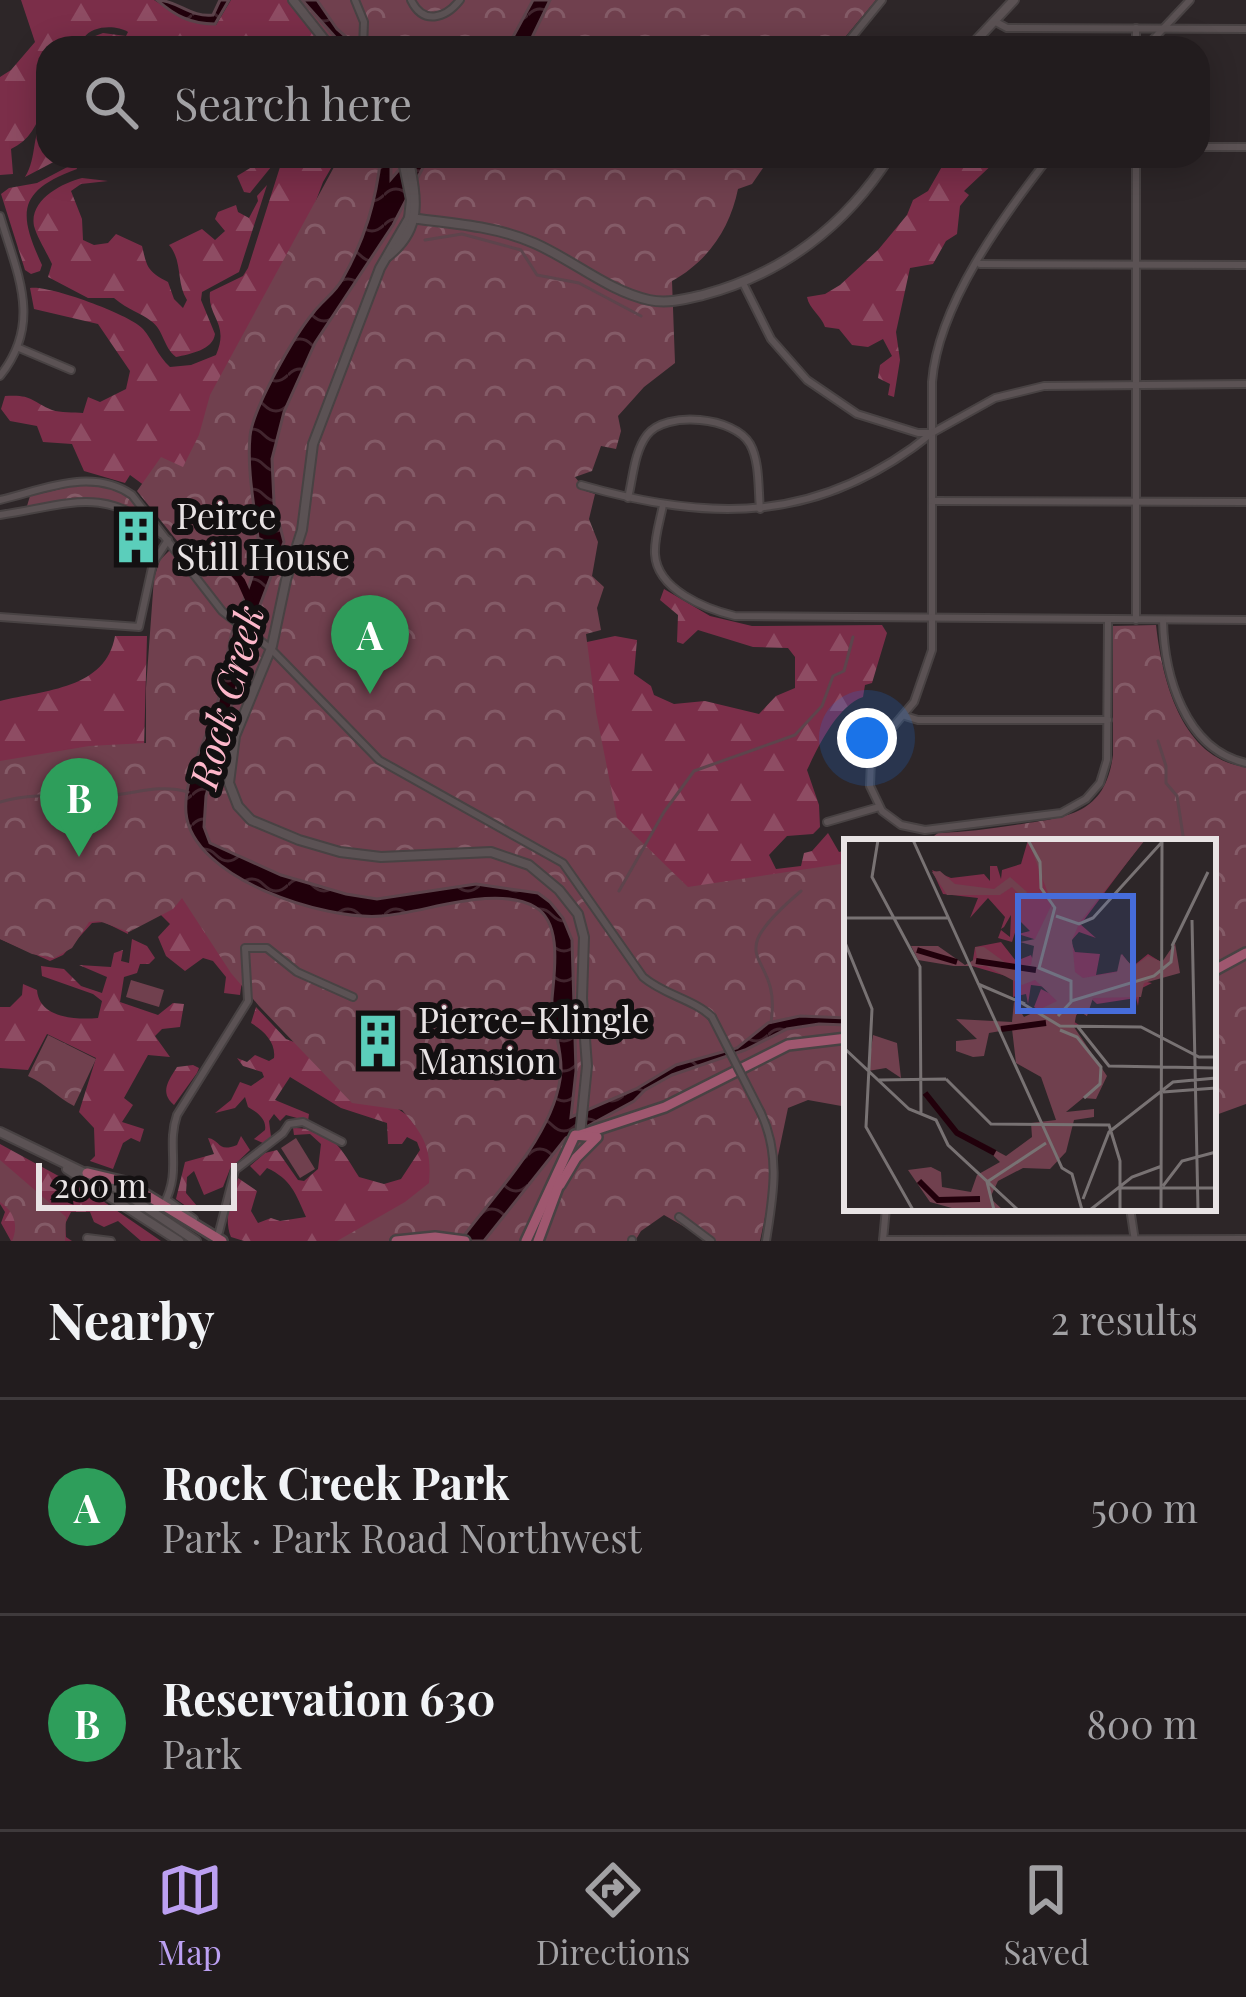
<!DOCTYPE html>
<html lang="en">
<head>
<meta charset="utf-8">
<style>
	:root { --surface:#221c1e; --page:#2a2527; --text:#f1f3f6; --muted:#a2a1a4; --line:#3f3a3c; --accent:#bca0f2 }
	body { margin:0; font-family:"Playfair Display",serif; background:var(--page); color:var(--text) }
	.scale { position:absolute; left:36px; bottom:30px; width:201px; box-sizing:border-box; padding-left:12px; border:6px solid #e8e3e4; border-top:0; font-size:33px; line-height:42px; white-space:nowrap; color:#e8e3e4; -webkit-text-stroke:9px #131011; paint-order:stroke }
	.you { position:absolute; left:867px; top:738px; width:42px; height:42px; margin:-30px; border:9px solid #fff; border-radius:50%; background:#1a73e8; box-shadow:0 0 0 18px #1a73e833 }
	.badge { display:grid; place-items:center; width:78px; height:78px; border-radius:50%; background:var(--accent); color:#fff; font-size:39px; font-weight:700 }
	.pin { position:absolute; translate:-50% -99px; filter:drop-shadow(0 3px 6px #0008) }
	.pin::after { content:''; position:absolute; top:63px; width:42px; height:36px; background:inherit; clip-path:polygon(0 0,100% 0,50% 100%) }
	.list { margin:0; padding:0; list-style:none }
	h2 { display:flex; justify-content:space-between; align-items:center; height:156px; margin:0; padding:0 48px; font-size:51px }
	h2 small { font-size:39px; font-weight:400; color:var(--muted) }
	.list li { display:grid; grid-template-columns:78px 1fr auto; gap:36px; align-items:center; box-sizing:border-box; height:216px; padding:0 48px; border-top:3px solid var(--line) }
	.list b { display:block; font-size:45px; white-space:nowrap }
	.list p { margin:0; font-size:39px; white-space:nowrap; color:var(--muted) }
	.list em { font-size:39px; font-style:normal; color:var(--muted) }
	.icon { flex:none; width:66px; height:66px; fill:none; stroke:currentColor; stroke-width:2; stroke-linecap:round; stroke-linejoin:round }
	.map { position:relative; flex:none; width:1246px; height:1241px; overflow:hidden }
	.search { position:absolute; background:var(--surface); box-shadow:0 6px 30px #0003; left:36px; right:36px; top:36px; height:132px; display:flex; align-items:center; gap:30px; box-sizing:border-box; padding:0 42px; border-radius:36px; color:var(--muted); font-size:45px }
	.sheet { height:588px; background:var(--surface) }
	nav { display:flex; justify-content:space-around; align-items:center; box-sizing:border-box; height:168px; border-top:3px solid var(--line); background:var(--surface); font-size:33px; color:var(--muted) }
	nav a { display:grid; justify-items:center; gap:6px }
	nav .on { color:var(--accent) }
	.map>svg:first-child { display:block }
	.forest { fill:url(#forest-firs) }
	.park { fill:url(#park-crowns) }
	.pitch { fill:#70404e }
	.water { fill:url(#water-waves); stroke:#5d444c; stroke-width:3 }
	.lines { fill:none; stroke-linecap:round; stroke-linejoin:round }
	.stream { stroke:#5d444c; stroke-width:3 }
	.canal { stroke:#21000b; stroke-width:8 }
	.minor-casing { stroke:#484243; stroke-width:10 }
	.tertiary-casing { stroke:#484243; stroke-width:10 }
	.secondary-casing { stroke:#484243; stroke-width:12 }
	.primary-casing { stroke:#484243; stroke-width:14 }
	.minor { stroke:#5b5254; stroke-width:6 }
	.tertiary { stroke:#5b5254; stroke-width:6 }
	.secondary { stroke:#5b5254; stroke-width:8 }
	.primary { stroke:#9f576f; stroke-width:9 }
	.tertiary-bridge-casing { stroke:#484243; stroke-width:10; stroke-linecap:butt }
	.tertiary-bridge { stroke:#5b5254; stroke-width:6 }
	.labels { text-anchor:middle; stroke-width:12; stroke-linejoin:round; paint-order:stroke }
	.poi-label { font-size:36px; fill:#e8e3e4; stroke:#131011; text-anchor:start }
	.water-label { font-size:39px; font-style:italic; fill:#fdb7ca; stroke:#131011 }
	.inset-river { fill:none; stroke:#21000b; stroke-width:6 }
	.inset-road { fill:none; stroke:#787273; stroke-width:3 }
	.view { fill:#466cda; fill-opacity:0.15; stroke:#466cda; stroke-width:6 }
	.inset-edge { fill:none; stroke:#e8e3e4; stroke-width:6 }
</style>
</head>
<body>
<div class="map">
<svg width="1246" height="1241" viewBox="0 0 1246 1241">
	<defs>
		<pattern id="forest-firs" width="22" height="20" patternUnits="userSpaceOnUse" patternTransform="scale(3)"><rect width="22" height="20" fill="#7b2e49"/><path d="M5 1l3.5 6h-7zM16 11l3.5 6h-7z" fill="#8e4c63"/></pattern>
		<pattern id="park-crowns" width="20" height="18" patternUnits="userSpaceOnUse" patternTransform="scale(3)"><rect width="20" height="18" fill="#70404e"/><path d="M2 6a3 3 0 1 1 6 0M12 15a3 3 0 1 1 6 0" fill="none" stroke="#845b67"/></pattern>
		<pattern id="water-waves" width="16" height="10" patternUnits="userSpaceOnUse" patternTransform="scale(3)"><rect width="16" height="10" fill="#21000b"/><path d="M0 5q4-4 8 0t8 0" fill="none" stroke="#41252e"/></pattern>
	</defs>
	<rect width="100%" height="100%" fill="#2d2628"/>
	<!-- forest -->
	<g class="forest">
		<path d="M21 0H154L182 18 216 25 231 0H288L325 48H90V38L103 33 126 36 128 32C117 25 92 25 84 38L85 48H48C48 82 47 133 11 149L13 174 0 175V77L11 70 35 42Z"/>
		<path d="M48 111V156H65L25 177C38 157 30 133 48 111Z"/>
		<polygon points="270,156 280,156 250,193 244,192 237,176"/>
		<path d="M287 156H338L323 182 222 452 145 486 130 475 125 483 84 471 72 444 43 442 37 426 10 421 1 409 5 396C32 394 31 401 52 410 60 413 74 412 83 413L88 397 100 402 126 389 130 371 98 324 34 309 30 288C47 284 132 315 143 329 154 342 157 355 170 367L191 365 216 355C230 323 207 317 210 292L243 276 248 268 280 167Z"/>
		<path d="M948 156H996L997 160 964 191 969 195 960 206 957 234 946 241 933 264 910 268 896 332 900 360 894 397 888 395 890 384 878 378 880 365 892 356 883 339 868 347 852 345 839 329 825 327C821 315 809 309 807 297L825 294 840 285 878 250 907 215 913 200 928 191Z"/>
		<path d="M75 163 77 169C17 191 18 213 42 265L40 271 31 274 25 270 1 194 9 188 37 183Z"/>
		<path d="M82 178 108 181 81 184 71 191 82 219 83 240 94 245 108 243 116 234 142 246C147 267 147 271 168 282L174 299 183 308 187 300C176 283 183 261 169 245L202 229 215 240 225 231 215 219 218 212 236 205 238 212 249 218 258 201 257 196 267 185 239 272 202 292 201 300 215 334C213 350 190 354 176 357 163 347 164 330 151 321 140 312 129 311 114 298H88L48 277 52 264C47 253 37 237 34 226 29 200 62 183 82 178Z"/>
		<path d="M664 589 710 616 752 626 882 625 887 633 872 683 865 685 863 697C837 706 818 747 807 770L819 805 820 827 813 834 787 836 769 855 776 869 801 866 804 853 812 851 828 833 839 852 847 850V1015L527 764 587 642 615 636 637 640 634 674 651 686 654 695 674 704 705 701 759 714 776 696 795 688V657L788 648 753 647 698 630 683 644 677 642 678 615 660 600Z"/>
		<path d="M115 636H147L144 748 475 1160 242 981 240 995 224 993 226 977 213 961 203 958 185 971 166 956 158 937 170 924 158 912 129 926 128 934 104 922 92 923 63 955 50 961 0 939V701C45 690 106 689 115 636Z"/>
		<path d="M132 939 147 946 155 958 149 964H140L137 973 124 977 120 1002 158 1015 173 1003 184 1004 180 1027 162 1029 155 1036 170 1057 148 1055 124 1098 133 1105 122 1122 144 1129 140 1142 131 1138 123 1143 113 1169 90 1161 95 1156 94 1128 79 1112 96 1058 47 1034 28 1070 0 1068V1007H10L22 995 23 984 37 990C39 1018 75 1020 98 1018L102 1001 93 994 42 976 41 966 64 969 81 986 102 993 107 977 79 965 111 967 114 953 123 950 121 961 129 963Z"/>
		<path d="M256 1007 286 1039 302 1045 416 1121 350 1057 467 1164 350 1241H244L231 1237C224 1222 229 1192 238 1178L257 1191 251 1211 258 1223 271 1218 280 1221 306 1217C296 1194 291 1179 267 1168L260 1176 250 1166 265 1153 277 1150 298 1180 304 1181 318 1169 321 1144 310 1134 294 1135 293 1128C333 1128 341 1149 359 1177L384 1184 401 1179 420 1150 417 1142 407 1137 402 1144H388L387 1123 341 1108 290 1077 275 1100 309 1114 308 1121 286 1115 280 1121 274 1114 269 1121 271 1137 263 1143 254 1139 265 1130C267 1119 257 1112 248 1107L245 1097 235 1108 215 1113 231 1100 240 1082 251 1086 264 1077 262 1072 243 1066 237 1058 247 1062 255 1055 269 1061 274 1058C276 1042 264 1031 251 1023Z"/>
		<path d="M193 1065 199 1068 197 1073 174 1105C159 1092 169 1080 177 1067Z"/>
		<path d="M241 1136 250 1150 230 1169 223 1187 204 1195 194 1171 187 1177 186 1193 197 1206 190 1209 176 1199 185 1162 214 1154 208 1138C221 1140 217 1153 237 1145Z"/>
		<polygon points="0,1144 97,1197 161,1241 141,1241 118,1221 104,1227 94,1222 90,1212 71,1212 65,1224 66,1237 72,1241 11,1241 1,1223 5,1212 0,1204"/>
	</g>
	<!-- park -->
	<g class="park">
		<polygon points="296,0 876,0 836,48 336,48"/>
		<path d="M340 156H746L754 168H763L752 184 738 189C730 229 707 262 672 281L675 363 644 387 618 416 621 431 616 449 601 446 592 471 575 477 586 491 595 494 589 519 598 542 592 576 604 587 597 608 601 630 586 634 596 712 617 818 688 887 847 863V1107L808 1100 788 1108 760 1241H709L664 1215 641 1231 635 1241H337L405 1202 429 1183C432 1149 424 1135 402 1110L352 1103 259 1006 231 973 182 898 173 909 129 932 99 921 89 922 72 948 54 958 32 954 0 939V761L89 746 146 743V688L154 578 160 560 178 542 137 491 161 457 183 467 199 435 210 395Z"/>
		<path d="M82 484C110 486 127 490 143 514L104 500 32 509 27 506 30 496Z"/>
		<path d="M1156 625C1162 679 1181 759 1246 767V1104L1213 1116V842H926L938 833C964 832 989 829 1015 825 1066 817 1105 816 1113 755V626Z"/>
		<path d="M48 1035 96 1059 74 1106C57 1097 46 1084 28 1076Z"/>
		<path d="M0 1160 66 1217 65 1241H12C19 1226 14 1211 0 1202Z"/>
	</g>
	<!-- pitch -->
	<g class="pitch">
		<polygon points="131,980 164,990 159,1007 126,997"/>
		<polygon points="296,1138 315,1169 300,1178 281,1148"/>
	</g>
	<!-- water -->
	<g class="water">
		<path d="M157 0C177 0 191 18 213 15L220 0H229L215 24C191 24 175 16 157 0Z"/>
		<polygon points="302,0 317,0 337,29 359,48 345,48"/>
		<polygon points="533,0 550,0 527,48 507,48"/>
		<path d="M381 156H391V179L411 156H429L393 225 315 343 284 412 272 459 274 503 284 542 260 605 206 796 204 827 210 843 281 875 346 894 377 899 476 884 538 893 550 902 563 918 572 940 576 1071 571 1117 636 1089 676 1065 737 1048 768 1023 800 1016 847 1018V1025L819 1024 787 1029 745 1050 672 1075 645 1090 634 1101 566 1138 484 1241H460C495 1193 557 1132 561 1071 562 1047 551 1024 552 999 554 973 563 923 535 907 495 884 425 913 382 916 326 921 192 879 186 813 183 778 206 740 216 708 224 684 225 660 231 636 236 616 246 597 252 577 255 564 254 553 261 542H267L258 538C254 504 247 470 250 436 253 408 294 336 313 313 322 301 336 292 343 278 365 239 376 201 381 156Z"/>
	</g>
	<g class="lines">
		<!-- stream -->
		<g class="stream">
			<polyline points="425,240 462,234 521,250 537,275 579,283 641,316"/>
			<polyline points="1158,741 1166,766 1166,783 1177,796 1184,842"/>
			<path d="M0 802C36 792 67 797 103 796 133 795 158 783 188 792"/>
			<polyline points="619,891 664,812 694,771 795,735 822,706 833,676 844,671 853,637"/>
			<path d="M771 1022C783 948 713 966 801 891"/>
		</g>
		<!-- canal -->
		<polyline class="canal" points="221,558 241,581 250,601"/>
		<defs>
			<g id="minor">
				<polyline points="355,0 364,22 363,48"/>
				<path d="M411 0C423 25 445 19 460 0"/>
				<polyline points="843,48 882,0"/>
				<polyline points="1136,48 1136,28"/>
				<polyline points="1145,48 1190,0"/>
				<polyline points="1198,147 1246,147"/>
				<path d="M1050 156C1003 216 938 305 932 382V650L914 702 880 742 871 759 870 786 882 811 901 825 925 830 1061 813 1086 799 1100 783 1107 760 1108 620"/>
				<path d="M0 216C17 274 43 322 0 376"/>
				<polyline points="980,264 1246,265"/>
				<polyline points="19,348 71,370"/>
				<path d="M581 485C713 523 821 523 932 433"/>
				<path d="M628 498C633 478 634 452 647 435 666 410 735 417 750 444 760 462 758 489 760 509"/>
				<polyline points="932,501 1246,502"/>
				<path d="M663 505C660 521 654 538 655 554 657 590 706 609 735 616L1246 620"/>
				<polyline points="0,617 139,627 153,563 168,540"/>
				<polyline points="1136,620 1136,156"/>
				<path d="M1163 620C1164 674 1184 749 1246 763"/>
				<polyline points="905,716 918,720 1108,720"/>
				<polyline points="827,822 879,807"/>
				<polyline points="167,1200 194,1219"/>
				<path d="M164 1204C182 1170 166 1147 177 1115L248 1001 245 948H267L297 972 353 997"/>
				<polyline points="1130,1208 1135,1241"/>
				<polyline points="679,1217 711,1241"/>
				<polyline points="219,1232 235,1170 283,1133 289,1124 303,1122 342,1142"/>
				<polyline points="87,1238 111,1241"/>
				<polyline points="632,1240 632,1241"/>
				<polyline points="883,1240 1246,1239"/>
				<polyline points="883,1240 886,1208"/>
			</g>
			<g id="tertiary">
				<polyline points="994,21 1007,28 1246,29"/>
				<polyline points="743,283 771,339 807,380 857,414 918,433 932,433 995,398 1044,386 1246,384"/>
				<path d="M0 500C43 490 91 467 132 495L222 611 271 649 379 760 563 863 643 977C664 995 693 999 712 1017"/>
				<path d="M0 515C68 505 105 484 161 534"/>
				<path d="M761 1113C781 1156 773 1196 766 1241"/>
			</g>
			<g id="secondary">
				<polyline points="293,0 331,48"/>
				<polyline points="969,48 1014,0"/>
				<polyline points="402,156 411,200 409,218 380,268 313,444 302,530 286,580 272,646 235,736 229,783 238,806 251,820 299,840 340,852 381,857 491,852 529,865 559,890 578,914 584,937 582,998 587,1066 580,1135"/>
				<path d="M409 218C451 223 495 226 534 243 573 260 608 291 649 300 668 304 686 299 703 295 783 274 846 225 890 156"/>
				<path d="M388 256C424 228 416 196 408 156"/>
				<polyline points="0,1132 120,1190 196,1241"/>
				<polyline points="67,1169 179,1241"/>
			</g>
			<g id="primary">
				<polyline points="1213,971 1246,953"/>
				<polyline points="580,1135 665,1107 788,1045 847,1038"/>
				<polyline points="87,1173 125,1182 222,1241"/>
				<polyline points="560,1185 576,1158 597,1137"/>
				<polyline points="396,1241 435,1237 465,1241"/>
				<polyline points="526,1241 575,1135 596,1137"/>
				<polyline points="538,1241 561,1179"/>
			</g>
		</defs>
		<!-- minor casing -->
		<use href="#minor" class="minor-casing"/>
		<!-- tertiary casing -->
		<use href="#tertiary" class="tertiary-casing"/>
		<!-- secondary casing -->
		<use href="#secondary" class="secondary-casing"/>
		<!-- primary casing -->
		<use href="#primary" class="primary-casing"/>
		<!-- minor -->
		<use href="#minor" class="minor"/>
		<!-- tertiary -->
		<use href="#tertiary" class="tertiary"/>
		<!-- secondary -->
		<use href="#secondary" class="secondary"/>
		<!-- primary -->
		<use href="#primary" class="primary"/>
		<defs>
			<polyline id="tertiary-bridge" points="712,1017 761,1113"/>
		</defs>
		<!-- tertiary-bridge casing -->
		<use href="#tertiary-bridge" class="tertiary-bridge-casing"/>
		<!-- tertiary-bridge -->
		<use href="#tertiary-bridge" class="tertiary-bridge"/>
	</g>
	<!-- icons -->
	<defs>
		<symbol id="building-bare" viewBox="-9 -9 18 18"><path d="M-4-6H4V6H1V3H-1V6H-4ZM-2.5-4.3h1.7v1.8h-1.7ZM.8-4.3h1.7v1.8H.8ZM-2.5-1h1.7V.8h-1.7ZM.8-1h1.7V.8H.8Z" fill="#5bcebb" stroke="#131011" stroke-width="2.5" paint-order="stroke"/></symbol>
	</defs>
	<g fill-rule="evenodd">
		<use href="#building-bare" x="98" y="499" width="76" height="76"/>
		<use href="#building-bare" x="340" y="1003" width="76" height="76"/>
	</g>
	<g class="labels">
		<!-- poi labels -->
		<g class="poi-label">
			<text x="176" y="529">Peirce<tspan x="176" dy="41">Still House</tspan></text>
			<text x="418" y="1033">Pierce-Klingle<tspan x="418" dy="41">Mansion</tspan></text>
		</g>
		<!-- water labels -->
		<g class="water-label">
			<text transform="translate(227 697) rotate(-75)" y="14">Rock Creek</text>
		</g>
	</g>
	<!-- overview -->
	<g transform="translate(844 839)">
		<rect width="372" height="372" fill="#2d2628"/>
		<path d="M184 1H271L273 12 274 1H300L240 81 251 76 235 84 252 99 235 93 227 102 231 113 256 115 252 136 275 132 278 115 288 128 304 115 317 123 293 141 308 144 296 150 294 167 292 159 253 165 243 156 280 152 284 145 239 150 243 177 236 170 229 182 235 186H216L208 182 230 162 227 140 199 138 193 125 194 138 225 145 217 171 196 172 190 168 197 150 209 156 211 149 187 146 184 165 182 155 169 158V139L128 127 131 108 157 103 172 122 187 116 191 127 215 69 226 54 244 53 254 34 210 66 196 48 211 72 197 111 193 101 174 95 186 92 175 81 168 103 154 99 157 91 166 98 167 76 160 88 157 90 161 78 144 59 126 79 134 59 99 55 88 31 107 39 140 35 146 42V27H153L157 40 158 31 177 25Z" fill="#7b2e49"/>
		<path d="M184 1H301L236 83 228 101 231 133 239 139 273 133 277 115 289 128 304 117 318 123 331 104 336 134 300 144 297 158 249 159 243 177 233 171 230 188 263 237 252 260 239 259 222 273 250 270V278L230 281 222 313 206 330 179 329 154 342 146 359 159 371H115L86 363 64 331 87 328 97 333 98 348 127 353 133 336 156 323 134 302 162 317 188 298 187 284 212 281 197 238 172 224 168 190 145 194 140 217 129 218 112 212V202L133 200 112 180 168 183 170 162 180 178 213 162 191 141 178 146 142 127H110L74 121 67 107H94L121 126 133 119 131 108H140L166 127 187 126 190 107 176 103 191 100 208 65ZM96 32 111 45 150 50 166 38 183 53 179 59 168 48 156 56H103L88 33ZM29 196 53 204 57 239 42 229 24 232Z" fill="#70404e"/>
		<path class="inset-river" d="M73 111 113 123M132 122 192 131M157 190 202 184M81 254 113 294 151 314M75 342 94 361 136 360"/>
		<path class="inset-road" d="M34 1 28 38 76 128 77 274M69 1 218 329 228 335 238 371M184 1 196 23 197 49 211 69M211 68 195 129 227 142V163L214 177M212 77 235 85 249 79 318 3M0 79H104M348 81 354 371M0 101 28 170 22 288 69 371M328 107 364 33M134 145 181 165M227 162 310 137 327 123 329 107M176 163 216 187 297 188 355 218H372M234 188 265 227 372 229M216 191 233 198 257 228 256 245 240 259M0 209 65 270 92 281 104 306 174 371M102 240 147 285 265 286 276 322V371M35 241 102 240M319 253 372 249M319 347 338 322 372 313M276 349H372M239 360 265 293 329 243 372 239M150 371 143 343 202 304M246 371 288 338 318 327M317 371 318 1"/>
		<path class="view" d="M174 57H289V172H174Z"/>
		<rect width="372" height="372" class="inset-edge"/>
	</g>
</svg>
<div class="scale">200 m</div>
<div class="you"></div>
<div class="pin badge" style="left:370px;top:694px;background:#2e9e5b">A</div>
<div class="pin badge" style="left:79px;top:857px;background:#2e9e5b">B</div>
<div class="search"><svg class="icon" aria-label="search" viewBox="0 0 24 24"><circle cx="10" cy="10" r="6"/><path d="M15 15l6 6"/></svg>Search here</div>
</div>
<section class="sheet">
<h2>Nearby<small>2 results</small></h2>
<ul class="list">
<li><span class="badge" style="background:#2e9e5b">A</span><div><b>Rock Creek Park</b><p>Park · Park Road Northwest</p></div><em>500 m</em></li>
<li><span class="badge" style="background:#2e9e5b">B</span><div><b>Reservation 630</b><p>Park</p></div><em>800 m</em></li>
</ul>
</section>
<nav>
<a class="on"><svg class="icon" aria-label="map" viewBox="0 0 24 24"><path d="M3 6l6-2 6 2 6-2v14l-6 2-6-2-6 2zM9 4v14M15 6v14"/></svg>Map</a>
<a><svg class="icon" aria-label="directions" viewBox="0 0 24 24"><path d="M12 3l9 9-9 9-9-9zM9 14v-3h6M13 9l2 2-2 2"/></svg>Directions</a>
<a><svg class="icon" aria-label="saved" viewBox="0 0 24 24"><path d="M7 4h10v16l-5-4-5 4z"/></svg>Saved</a>
</nav>
</body>
</html>
